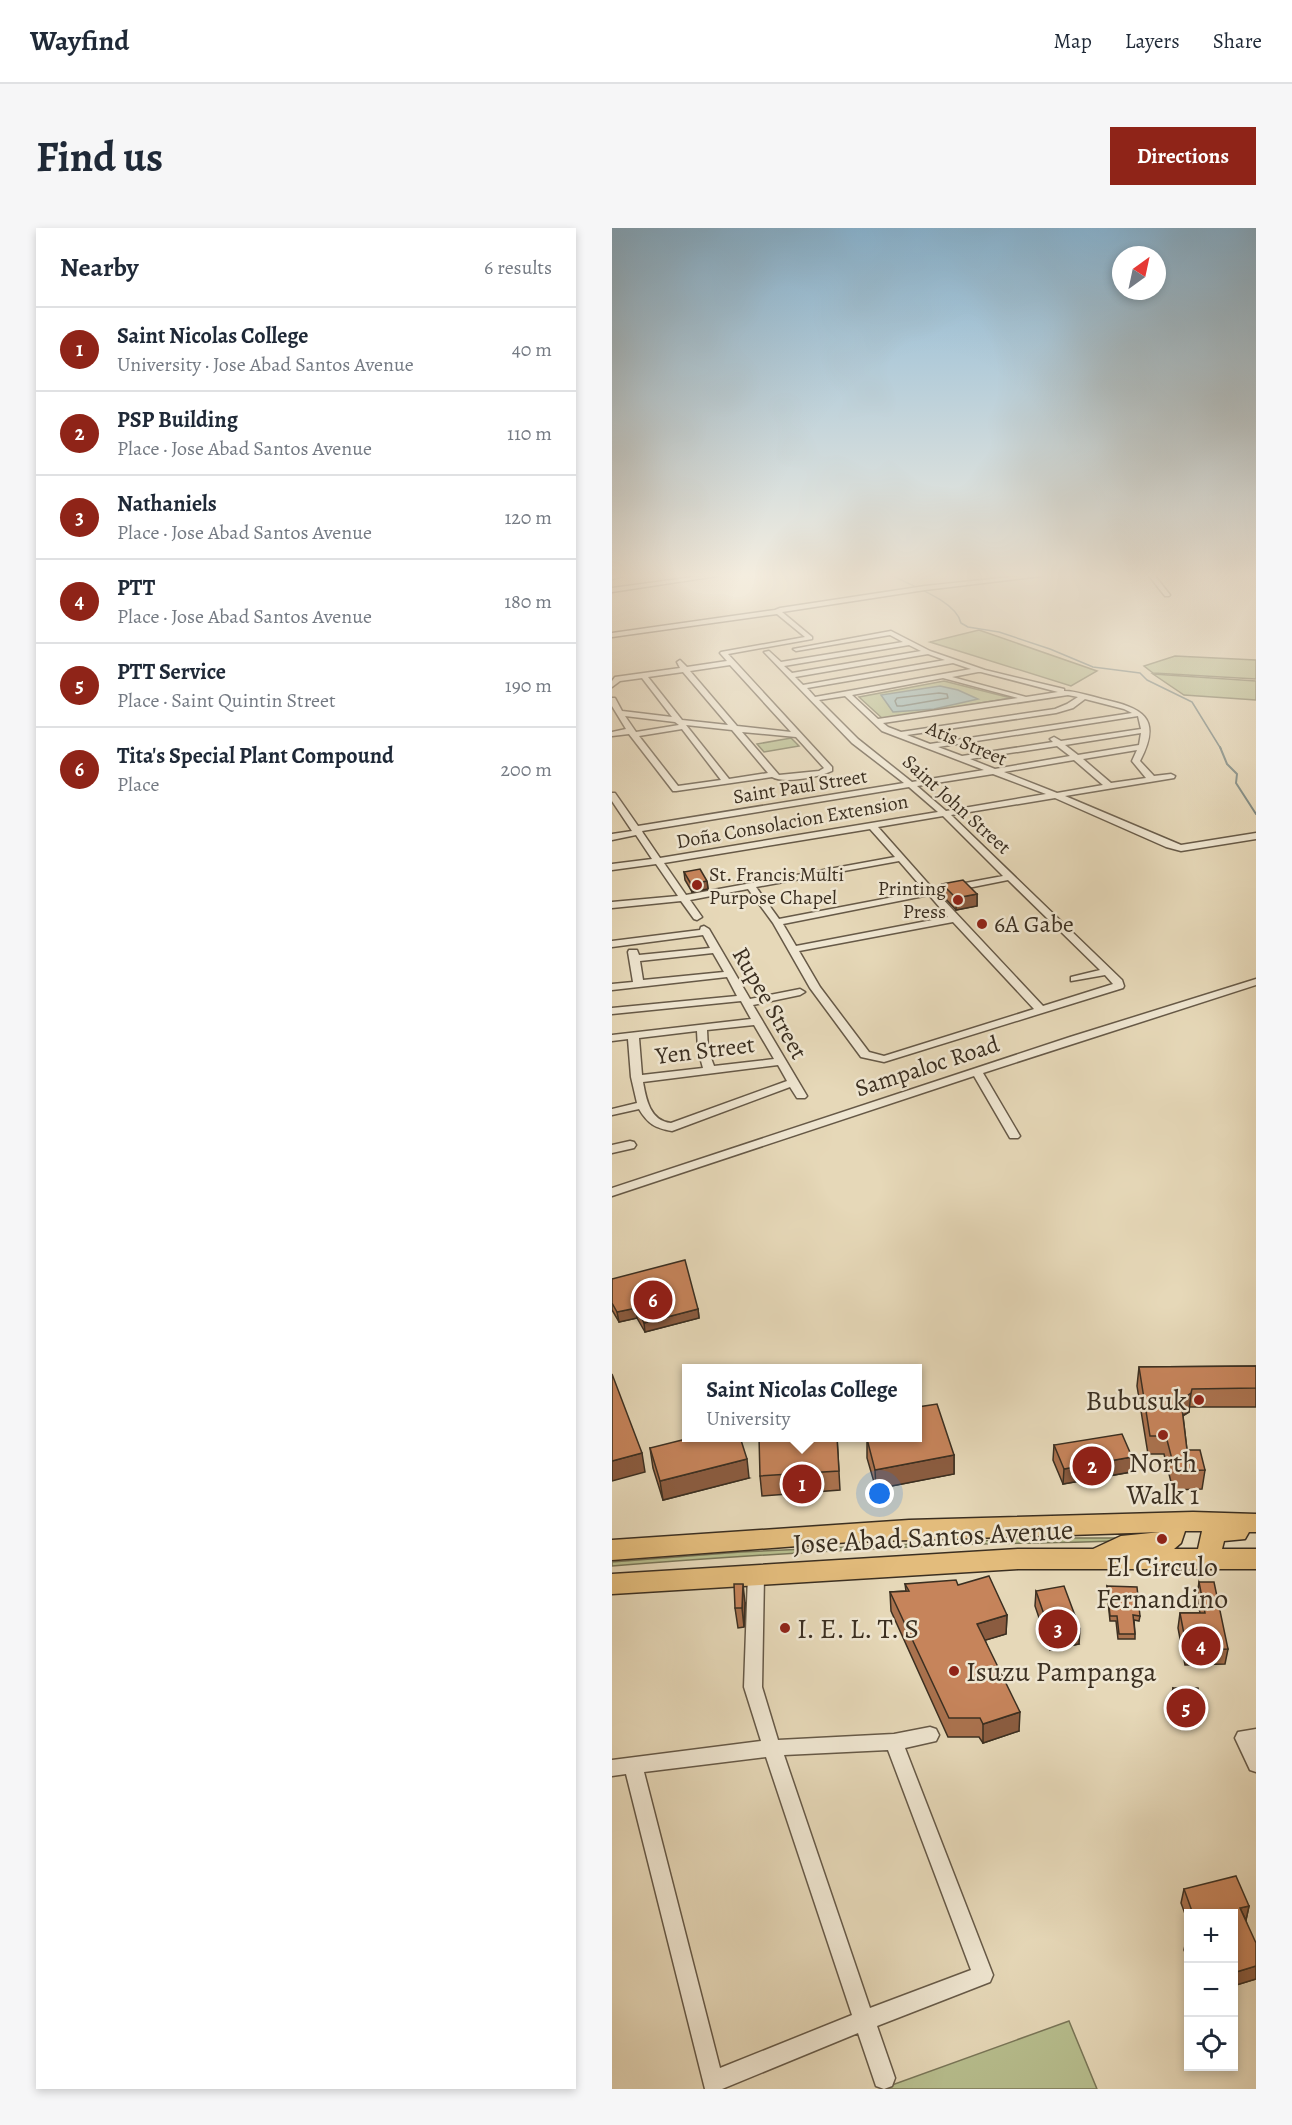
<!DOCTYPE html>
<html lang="en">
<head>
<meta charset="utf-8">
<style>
	:root { --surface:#fff; --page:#f6f6f7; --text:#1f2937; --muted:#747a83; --line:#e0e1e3; --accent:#8f2418 }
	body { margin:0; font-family:Alegreya,serif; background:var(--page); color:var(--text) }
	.controls { position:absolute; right:18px; bottom:18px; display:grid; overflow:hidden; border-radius:0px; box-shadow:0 3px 9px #0003 }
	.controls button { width:54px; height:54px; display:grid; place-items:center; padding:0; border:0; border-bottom:2px solid var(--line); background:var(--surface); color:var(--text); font:30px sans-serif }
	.compass { position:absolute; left:500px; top:18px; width:54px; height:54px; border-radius:50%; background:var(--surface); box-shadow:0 3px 9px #0003; rotate:33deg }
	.you { position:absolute; left:268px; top:1266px; width:21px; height:21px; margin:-15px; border:4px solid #fff; border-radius:50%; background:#1a73e8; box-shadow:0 0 0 9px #1a73e833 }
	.badge { display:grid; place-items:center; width:39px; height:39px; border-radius:50%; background:var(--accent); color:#fff; font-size:20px; font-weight:700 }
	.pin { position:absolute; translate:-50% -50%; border:3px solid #fff; box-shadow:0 2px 6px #0006 }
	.popup { position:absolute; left:70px; top:1136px; width:240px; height:78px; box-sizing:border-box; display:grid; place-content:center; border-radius:0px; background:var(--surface); filter:drop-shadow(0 2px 4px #0005); font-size:20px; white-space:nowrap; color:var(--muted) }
	.popup b { font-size:22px; color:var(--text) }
	.popup::after { content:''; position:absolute; left:50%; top:100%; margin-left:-12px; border:12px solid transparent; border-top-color:var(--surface) }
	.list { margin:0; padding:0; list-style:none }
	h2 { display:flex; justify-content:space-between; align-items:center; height:78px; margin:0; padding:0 24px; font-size:26px }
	h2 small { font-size:20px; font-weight:400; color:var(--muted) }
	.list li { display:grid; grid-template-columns:39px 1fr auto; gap:18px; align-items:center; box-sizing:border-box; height:84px; padding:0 24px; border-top:2px solid var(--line) }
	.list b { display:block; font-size:22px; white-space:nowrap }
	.list p { margin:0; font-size:20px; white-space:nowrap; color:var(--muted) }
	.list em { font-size:20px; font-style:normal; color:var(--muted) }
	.icon { flex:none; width:33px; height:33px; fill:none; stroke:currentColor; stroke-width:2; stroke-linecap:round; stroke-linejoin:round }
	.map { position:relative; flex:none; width:644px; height:1861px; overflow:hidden; border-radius:0px }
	header { display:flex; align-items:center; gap:36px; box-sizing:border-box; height:84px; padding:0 30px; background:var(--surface); border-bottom:2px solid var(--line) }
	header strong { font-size:28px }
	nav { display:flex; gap:33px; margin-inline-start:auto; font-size:21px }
	.intro { display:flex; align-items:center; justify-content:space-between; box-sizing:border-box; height:144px; padding:0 36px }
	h1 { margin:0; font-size:42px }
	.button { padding:15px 27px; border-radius:0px; background:var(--accent); color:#fff; font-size:21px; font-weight:700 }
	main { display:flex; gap:36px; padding:0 36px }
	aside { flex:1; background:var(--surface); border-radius:0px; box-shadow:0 3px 9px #0003 }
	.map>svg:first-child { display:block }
	.green { fill:#b7be8e; stroke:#797658; stroke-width:1.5 }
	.water { fill:#99b8b8; stroke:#73817c; stroke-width:1.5 }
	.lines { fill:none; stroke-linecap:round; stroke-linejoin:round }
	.shore { stroke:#6a746c; stroke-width:1.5 }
	.stream-far1 { stroke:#73817c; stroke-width:1.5 }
	.stream { stroke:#73817c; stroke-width:2 }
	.minor-casing { stroke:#665947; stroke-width:3 }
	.highway-casing { stroke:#3b2f21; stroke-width:3 }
	.minor { fill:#efe6d1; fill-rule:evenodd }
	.highway { fill:#e3bc7c; fill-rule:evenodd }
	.wall { fill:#aa724e; stroke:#3b2f21; stroke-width:1.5 }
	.shaded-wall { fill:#8b5c40; stroke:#3b2f21; stroke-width:1.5 }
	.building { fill:#c6845b; stroke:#3b2f21; stroke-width:1.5 }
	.poi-dot { fill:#8f2418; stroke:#efe6d1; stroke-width:2 }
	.labels { text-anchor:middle; stroke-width:5; stroke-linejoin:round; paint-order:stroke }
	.far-street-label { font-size:20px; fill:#3b2f21; stroke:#efe6d1 }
	.far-poi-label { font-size:20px; fill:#3b2f21; stroke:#efe6d1; text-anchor:start }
	.poi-label { font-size:24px; fill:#3b2f21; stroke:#efe6d1; text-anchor:start }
	.street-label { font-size:24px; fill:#3b2f21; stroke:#efe6d1 }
	.near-poi-label { font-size:28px; fill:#3b2f21; stroke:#efe6d1 }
	.near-street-label { font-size:28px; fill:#3b2f21; stroke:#efe6d1 }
</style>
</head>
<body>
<header>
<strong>Wayfind</strong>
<nav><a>Map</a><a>Layers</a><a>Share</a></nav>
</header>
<div class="intro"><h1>Find us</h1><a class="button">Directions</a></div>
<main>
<aside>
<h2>Nearby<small>6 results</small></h2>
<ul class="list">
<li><span class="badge">1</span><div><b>Saint Nicolas College</b><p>University · Jose Abad Santos Avenue</p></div><em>40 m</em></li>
<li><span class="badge">2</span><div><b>PSP Building</b><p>Place · Jose Abad Santos Avenue</p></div><em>110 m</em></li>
<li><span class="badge">3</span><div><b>Nathaniels</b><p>Place · Jose Abad Santos Avenue</p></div><em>120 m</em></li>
<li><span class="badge">4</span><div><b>PTT</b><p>Place · Jose Abad Santos Avenue</p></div><em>180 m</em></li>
<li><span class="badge">5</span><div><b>PTT Service</b><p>Place · Saint Quintin Street</p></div><em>190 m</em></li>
<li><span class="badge">6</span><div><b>Tita's Special Plant Compound</b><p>Place</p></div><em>200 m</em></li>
</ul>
</aside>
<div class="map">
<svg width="644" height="1861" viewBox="0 0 644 1861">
	<rect width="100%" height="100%" fill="#e6d8b8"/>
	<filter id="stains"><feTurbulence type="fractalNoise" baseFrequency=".00333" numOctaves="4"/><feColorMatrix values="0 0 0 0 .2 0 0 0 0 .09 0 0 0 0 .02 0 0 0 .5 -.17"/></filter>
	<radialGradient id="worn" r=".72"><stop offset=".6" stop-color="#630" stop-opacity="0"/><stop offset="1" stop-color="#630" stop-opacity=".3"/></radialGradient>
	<!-- green -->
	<g class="green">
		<polygon points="367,402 485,443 459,458 318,414"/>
		<polygon points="563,428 644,432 644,451 541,445 532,438"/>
		<polygon points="541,446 644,453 644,472 572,467"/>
		<polygon points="332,453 399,470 271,491 247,469"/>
		<polygon points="179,510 187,518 152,524 145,516"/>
		<path d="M433 1310H544C485 1316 426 1314 367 1316 245 1321 122 1328 0 1338V1334L129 1324Z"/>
		<polygon points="457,1793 485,1861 269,1861"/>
	</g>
	<!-- water -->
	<polygon class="water" points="328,458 346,462 366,471 322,481 281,484 269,467"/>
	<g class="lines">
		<!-- shore -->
		<polygon class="shore" points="327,465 335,466 336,470 290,478 285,478 283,473 285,470"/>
		<!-- stream-far1 -->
		<path class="stream-far1" d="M281 348C300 358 344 373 349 395L356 399 387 404 438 421 481 439 528 445 535 452 580 474 609 521"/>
		<!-- stream -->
		<polyline class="stream" points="608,519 615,536 625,546 624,555 644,586"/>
		<defs>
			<g id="minor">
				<polygon points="0,348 11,348 0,351"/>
				<polygon points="89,348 105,348 0,364 0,360"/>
				<path d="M409 348H430L313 362 170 384 200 409V411L116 426 220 539V543C207 549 172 556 160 549L64 563H61L17 506 0 508V504L14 501 0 478V470H3L10 483 60 489 30 450 8 453 0 459V453L3 449 68 440 65 434 68 432 75 439 115 433 108 425 109 424 193 409 165 386 0 409V405L163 382 168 380 313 358ZM118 437 179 504 125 498 78 443ZM71 444 116 497 70 492 36 449ZM13 488 63 494 67 497 24 504ZM74 497 120 502 156 545 117 551ZM70 501 109 552 66 558 27 508ZM130 504 184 509 212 540 207 543 167 547Z"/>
				<polygon points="537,348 543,348 558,367 557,368 553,368"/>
				<path d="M279 403 318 423 373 442 452 461V463C464 463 478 468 490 471 530 480 551 489 528 533L542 548 559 546 563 548 562 550 453 568 569 617 644 605V611L569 623 554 619 443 570 339 587 510 752 512 758 511 760 272 834 249 829 198 760 161 695 136 661 78 672 90 689 85 692 82 691 69 673 0 680V674L66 668 44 636 0 642V636L40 631 24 607 0 612V606L20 603 0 573V565H3L26 598 292 555 240 515 152 424 157 423 169 434 291 414 278 407 184 423 181 421ZM297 417 309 423 180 445 172 438ZM316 426 333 432 191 457 183 449ZM341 435 359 441 203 469 195 460ZM366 444H369L446 464 414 469 340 449ZM331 450 406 470 266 491 240 467ZM456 467 466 469 455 476 443 481 289 504 276 499 271 495ZM233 468 270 503 372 542 300 554 246 511 207 472ZM473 471 512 481 520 485 318 516 295 507 444 485 461 480ZM526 488 529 501 449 513 442 509 438 511 441 514 350 528 326 519ZM529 505 527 517 466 527 453 517ZM445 518 458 528 383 541 358 531ZM525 522 520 533 534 550 499 555 471 531ZM462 532 491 557 445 565 392 544ZM381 546 434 566 334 583 305 558ZM297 559 326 584 48 630 31 605 30 603ZM331 588 391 648 321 661 266 599ZM258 601 283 629 74 667 52 635ZM287 633 313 663 167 691 144 659ZM396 652 488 742 459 749V753L493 747 501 756 431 778 326 666ZM317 667 336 689 184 718 171 696ZM341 694 422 781 272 828 257 824 208 759 187 723Z"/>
				<path d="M92 698 97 701 138 771 188 761 193 764 188 767 141 777 195 868 193 870H185L178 859 60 903C43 900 36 896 27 881L0 887V881L25 875 19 849 16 811 0 813V807L139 791 129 773 0 786V780L125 768 115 749 0 762V756L21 754 16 724 17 722H25L27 727 98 720 91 707 0 719V713L88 702 89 699ZM101 725 112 744 31 752 28 733ZM142 797 162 831 102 838 96 822 95 802ZM85 803 86 822 91 840 30 847 27 810ZM166 837 175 853 59 895C38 893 34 871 31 854Z"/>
				<polygon points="644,751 644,757 371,845 408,908 406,910 398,910 362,848 0,968 0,960 458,809"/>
				<polygon points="18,913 22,914 24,917 22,920 0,925 0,917"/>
				<path d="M144 1340 150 1342 152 1347 150 1459 166 1512 282 1506 318 1499 324 1501 327 1507 324 1513 293 1520 381 1747 378 1754 265 1798 283 1850 280 1858 272 1861 264 1858 246 1805 110 1861H93L14 1546 0 1548V1532L149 1513 132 1459 136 1347 138 1342ZM276 1522 359 1742 258 1780 172 1527ZM154 1529 240 1787 108 1840 32 1544Z"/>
				<polygon points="644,1501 644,1544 638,1542 623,1510 626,1504"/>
			</g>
			<path id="highway" d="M581 1284 644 1286V1304H637L633 1311 612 1313 610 1321H644V1341H406L0 1366V1346L406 1321H481L509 1308 549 1304 238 1314 0 1332V1312L297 1292ZM573 1303H590L586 1321H562L569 1315Z"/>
		</defs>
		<!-- minor casing -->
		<use href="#minor" class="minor-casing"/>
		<!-- highway casing -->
		<use href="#highway" class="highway-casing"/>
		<!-- minor -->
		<use href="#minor" class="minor"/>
		<!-- highway -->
		<use href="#highway" class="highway"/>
	</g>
	<!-- wall -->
	<g class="wall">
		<polygon points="72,644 95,653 96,661 80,664 73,652"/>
		<polygon points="330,656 365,666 365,678 344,682 330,667"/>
		<polygon points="0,1051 86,1081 87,1090 33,1104 25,1090 7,1094 0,1082"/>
		<polygon points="644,1138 644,1179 577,1179 577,1184 571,1188 575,1222 593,1242 590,1261 561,1262 552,1226 536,1226 525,1158 527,1139"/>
		<polygon points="225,1209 228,1262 150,1268 148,1248"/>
		<polygon points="255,1211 342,1227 342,1246 264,1261 255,1230"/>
		<polygon points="442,1217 519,1244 451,1256 441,1232"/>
		<polygon points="38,1220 137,1250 51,1272 41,1240"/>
		<polygon points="587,1354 616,1421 613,1436 573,1437 566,1400 568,1385 588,1385 585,1369"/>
		<polygon points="293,1356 346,1357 395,1387 394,1406 373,1412 407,1503 371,1515 367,1509 336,1509 279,1383 278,1364 294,1363"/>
		<polygon points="495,1358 528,1388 527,1393 522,1392 523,1406 523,1411 506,1411 504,1393 498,1393 495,1363"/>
		<polygon points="424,1363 467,1416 438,1422 423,1378"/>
		<polygon points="133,1375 132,1399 126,1400 123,1380"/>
		<polygon points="561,1460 590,1481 588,1491 563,1491 559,1470"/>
		<polygon points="572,1661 637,1678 634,1692 644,1751 621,1758 621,1686 576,1686 576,1694 569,1675"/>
		<polygon points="576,1707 576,1732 572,1722 575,1708"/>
	</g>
	<!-- shaded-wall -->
	<g class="shaded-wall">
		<polygon points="95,653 96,661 80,664 79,656"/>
		<polygon points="365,666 365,678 344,682 344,670"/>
		<polygon points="24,1080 25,1090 7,1094 5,1084"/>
		<polygon points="86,1081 87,1090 33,1104 32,1095"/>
		<polygon points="579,1165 577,1184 566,1190 569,1172"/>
		<polygon points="30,1225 33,1244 0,1253 0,1233"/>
		<polygon points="342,1227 342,1246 264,1261 263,1242"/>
		<polygon points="520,1229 519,1244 451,1256 452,1241"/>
		<polygon points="135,1231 137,1250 51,1272 48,1253"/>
		<polygon points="131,1356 133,1375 132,1399 130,1380"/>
		<polygon points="395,1387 394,1406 364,1415 365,1396"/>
		<polygon points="468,1401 467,1416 438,1422 439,1407"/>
		<polygon points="408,1484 407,1503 371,1515 371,1496"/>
		<polygon points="637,1678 634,1692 628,1680"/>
		<polygon points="644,1738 644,1751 621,1758 621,1745"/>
	</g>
	<!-- building -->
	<g class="building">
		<polygon points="88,641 95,653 79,656 72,644"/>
		<polygon points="351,652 365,666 344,670 330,656"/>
		<polygon points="73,1032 86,1081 32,1095 24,1080 5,1084 0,1075 0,1051"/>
		<polygon points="644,1138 644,1160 580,1161 579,1165 569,1172 575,1222 588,1222 593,1242 563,1243 554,1208 538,1208 527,1139"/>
		<polygon points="0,1146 30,1225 0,1233"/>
		<polygon points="325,1176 342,1227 263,1242 255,1211 262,1209 306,1209 306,1179"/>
		<polygon points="510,1206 520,1229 452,1241 442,1217"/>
		<polygon points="82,1209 128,1209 135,1231 48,1253 38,1220"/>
		<polygon points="147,1209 225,1209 227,1243 148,1248"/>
		<polygon points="377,1348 395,1387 365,1396 408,1484 371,1496 368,1490 337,1490 278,1364 297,1363 293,1356 344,1352 346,1357"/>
		<polygon points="587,1354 602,1354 616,1421 575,1422 568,1385 593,1385"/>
		<polygon points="122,1356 131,1356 130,1380 123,1380"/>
		<polygon points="452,1358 468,1401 439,1407 424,1363"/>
		<polygon points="495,1358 525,1359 528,1388 521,1387 523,1406 507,1406 505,1388 498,1388"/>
		<polygon points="561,1460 586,1460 590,1481 565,1481"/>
		<polygon points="624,1648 637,1678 628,1680 644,1715 644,1738 621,1745 621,1686 581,1686 572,1661"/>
	</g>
	<!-- sky -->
	<linearGradient id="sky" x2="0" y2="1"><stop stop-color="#88b6d5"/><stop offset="0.57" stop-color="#f4eddf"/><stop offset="1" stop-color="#f4eddf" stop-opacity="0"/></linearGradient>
	<rect width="644" height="609" fill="url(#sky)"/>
	<!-- markers -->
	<g class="poi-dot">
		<circle cx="85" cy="657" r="6"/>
		<circle cx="346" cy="672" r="6"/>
		<circle cx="370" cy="696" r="6"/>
		<circle cx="587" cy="1172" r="6"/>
		<circle cx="551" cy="1207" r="6"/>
		<circle cx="550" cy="1311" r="6"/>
		<circle cx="173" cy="1400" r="6"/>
		<circle cx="342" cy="1443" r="6"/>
	</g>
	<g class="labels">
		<!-- far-street labels -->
		<g class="far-street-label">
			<text transform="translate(355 515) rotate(23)" y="7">Atis Street</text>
			<text transform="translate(188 558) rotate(-9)" y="7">Saint Paul Street</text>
			<text transform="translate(345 576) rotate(42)" y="7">Saint John Street</text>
			<text transform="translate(180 593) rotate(-10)" y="7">Doña Consolacion Extension</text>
		</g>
		<!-- far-poi labels -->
		<g class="far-poi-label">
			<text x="97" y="653">St. Francis Multi<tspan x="97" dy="23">Purpose Chapel</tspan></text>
			<text x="334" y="667" text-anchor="end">Printing<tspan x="334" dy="23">Press</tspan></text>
		</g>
		<!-- poi labels -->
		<g class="poi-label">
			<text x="382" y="704">6A Gabe</text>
		</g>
		<!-- street labels -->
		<g class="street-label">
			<text transform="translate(158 775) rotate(60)" y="8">Rupee Street</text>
			<text transform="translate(93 822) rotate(-7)" y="8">Yen Street</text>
			<text transform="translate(315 838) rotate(-18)" y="8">Sampaloc Road</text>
		</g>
		<!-- near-poi labels -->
		<g class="near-poi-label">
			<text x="575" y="1182" text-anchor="end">Bubusuk</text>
			<text x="551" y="1244">North<tspan x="551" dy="32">Walk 1</tspan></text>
			<text x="550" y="1348">El Circulo<tspan x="550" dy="32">Fernandino</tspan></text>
			<text x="185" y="1410" text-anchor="start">I. E. L. T. S</text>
			<text x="354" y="1453" text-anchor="start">Isuzu Pampanga</text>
		</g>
		<!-- near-street labels -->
		<g class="near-street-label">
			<text transform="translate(321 1308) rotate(-3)" y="10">Jose Abad Santos Avenue</text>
		</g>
	</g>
	<rect width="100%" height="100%" filter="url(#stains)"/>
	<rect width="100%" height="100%" fill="url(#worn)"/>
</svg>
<div class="controls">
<button>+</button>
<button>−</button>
<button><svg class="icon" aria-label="locate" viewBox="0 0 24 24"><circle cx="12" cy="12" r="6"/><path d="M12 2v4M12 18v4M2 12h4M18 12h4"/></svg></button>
</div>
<svg class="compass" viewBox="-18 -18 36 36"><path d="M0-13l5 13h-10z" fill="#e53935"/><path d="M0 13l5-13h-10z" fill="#747a83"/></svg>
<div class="you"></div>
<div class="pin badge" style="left:190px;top:1256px">1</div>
<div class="popup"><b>Saint Nicolas College</b>University</div>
<div class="pin badge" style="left:480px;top:1238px">2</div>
<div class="pin badge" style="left:446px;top:1401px">3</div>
<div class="pin badge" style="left:589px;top:1418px">4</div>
<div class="pin badge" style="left:574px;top:1480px">5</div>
<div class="pin badge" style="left:41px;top:1072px">6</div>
</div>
</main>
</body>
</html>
